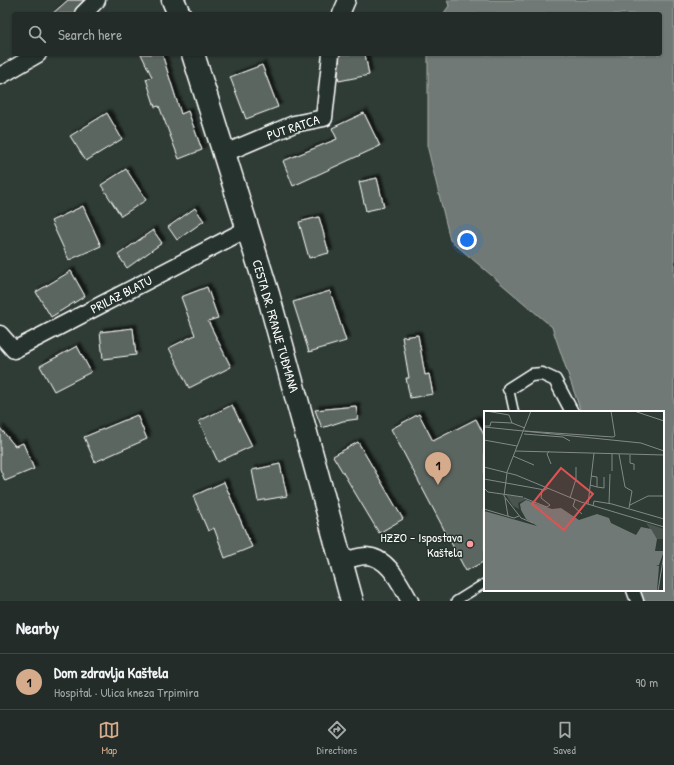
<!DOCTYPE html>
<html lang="en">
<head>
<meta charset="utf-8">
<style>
	:root { --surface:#232c28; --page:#2f3834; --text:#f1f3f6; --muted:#a3a7a8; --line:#404845; --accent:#d6ab8b }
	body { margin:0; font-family:"Patrick Hand",sans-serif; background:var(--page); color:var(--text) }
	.you { position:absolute; left:467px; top:240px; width:14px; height:14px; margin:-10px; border:3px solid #fff; border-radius:50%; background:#1a73e8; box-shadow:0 0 0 6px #1a73e833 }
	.badge { display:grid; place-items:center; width:26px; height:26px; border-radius:50%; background:var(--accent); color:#111; font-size:13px; font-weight:700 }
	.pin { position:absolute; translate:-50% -33px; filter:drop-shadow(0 1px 2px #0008) }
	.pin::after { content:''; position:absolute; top:21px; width:14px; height:12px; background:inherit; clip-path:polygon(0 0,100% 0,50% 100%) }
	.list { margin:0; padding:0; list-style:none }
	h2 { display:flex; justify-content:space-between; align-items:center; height:52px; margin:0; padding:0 16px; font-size:17px }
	h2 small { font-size:13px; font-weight:400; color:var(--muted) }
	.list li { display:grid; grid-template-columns:26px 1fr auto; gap:12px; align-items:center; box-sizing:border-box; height:56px; padding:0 16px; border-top:1px solid var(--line) }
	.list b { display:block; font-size:15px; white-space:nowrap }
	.list p { margin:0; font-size:13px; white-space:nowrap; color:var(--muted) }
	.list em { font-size:13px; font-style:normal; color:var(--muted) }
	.icon { flex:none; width:22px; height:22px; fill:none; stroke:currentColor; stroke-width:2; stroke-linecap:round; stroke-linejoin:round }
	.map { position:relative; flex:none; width:674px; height:601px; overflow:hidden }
	.search { position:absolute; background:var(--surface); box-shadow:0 1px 3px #0004; left:12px; right:12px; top:12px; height:44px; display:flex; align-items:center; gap:10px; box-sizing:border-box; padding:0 14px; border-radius:4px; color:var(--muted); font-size:15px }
	.sheet { height:108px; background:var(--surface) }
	nav { display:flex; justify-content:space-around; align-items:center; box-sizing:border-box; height:56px; border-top:1px solid var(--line); background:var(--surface); font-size:11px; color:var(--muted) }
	nav a { display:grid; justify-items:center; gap:2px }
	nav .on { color:var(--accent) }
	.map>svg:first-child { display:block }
	.water { fill:#707975; stroke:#a9afac }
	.building { fill:#5b6661; stroke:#fff; filter:url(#shadow) }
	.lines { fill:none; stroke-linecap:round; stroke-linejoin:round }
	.service-casing { stroke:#fff; stroke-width:11 }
	.pedestrian-casing { stroke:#fff; stroke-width:15 }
	.minor-casing { stroke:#fff; stroke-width:19 }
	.secondary-casing { stroke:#fff; stroke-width:25 }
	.service { stroke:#26332d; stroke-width:8 }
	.pedestrian { stroke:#26332d; stroke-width:12 }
	.minor { stroke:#26332d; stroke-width:16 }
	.secondary { stroke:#26332d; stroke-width:22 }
	.poi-dot { fill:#ff9aa2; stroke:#26332d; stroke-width:1.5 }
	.labels { text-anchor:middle; stroke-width:3; stroke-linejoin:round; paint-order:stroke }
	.street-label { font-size:13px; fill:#fff; stroke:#26332d }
	.poi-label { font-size:13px; fill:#fff; stroke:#26332d; text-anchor:end }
	.inset-road { fill:none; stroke:#828986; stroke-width:1 }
	.view { fill:#de5353; fill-opacity:0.15; stroke:#de5353; stroke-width:2 }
	.inset-edge { fill:none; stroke:#fff; stroke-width:2 }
</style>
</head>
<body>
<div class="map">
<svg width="674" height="601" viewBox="0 0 674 601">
	<defs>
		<filter id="shadow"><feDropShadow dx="3.5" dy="-3.5" stdDeviation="1" flood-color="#0009"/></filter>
	</defs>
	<rect width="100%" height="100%" fill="#2f3b35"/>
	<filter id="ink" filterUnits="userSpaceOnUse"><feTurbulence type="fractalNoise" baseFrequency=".025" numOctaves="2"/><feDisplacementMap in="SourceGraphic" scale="8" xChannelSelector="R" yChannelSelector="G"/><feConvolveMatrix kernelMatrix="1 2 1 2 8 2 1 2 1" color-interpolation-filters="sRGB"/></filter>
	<g filter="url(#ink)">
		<!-- water -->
		<polygon class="water" points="447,0 674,0 674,601 644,601 640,590 663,590 663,412 581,412 552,327 450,240 428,149 428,54 660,54 660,14 443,14 449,6"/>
		<!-- building -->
		<g class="building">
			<polygon points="68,0 84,0 76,8 74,14 52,14"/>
			<polygon points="141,54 162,54 181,114 188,111 202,150 179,159 159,106 155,107 146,79 152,77"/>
			<polygon points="340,54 365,54 369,75 339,81 338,75"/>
			<polygon points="262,65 278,107 246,119 230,77"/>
			<polygon points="107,113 122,139 86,161 70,136"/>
			<polygon points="364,113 380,146 293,186 283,161 337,139 332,128"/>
			<polygon points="126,169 146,200 121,216 101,185"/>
			<polygon points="377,178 384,207 366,211 359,182"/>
			<polygon points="83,206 101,246 69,260 51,221"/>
			<polygon points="195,208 204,221 177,240 168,227"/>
			<polygon points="319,217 329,253 309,258 299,222"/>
			<polygon points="153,230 162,243 127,268 118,255"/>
			<polygon points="71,271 85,296 51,317 36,292"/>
			<polygon points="207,287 218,318 208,321 231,367 189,388 169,348 195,335 181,297"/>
			<polygon points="330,291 346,341 309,352 293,302"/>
			<polygon points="133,328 136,355 103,359 100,332"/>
			<polygon points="418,335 425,375 429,374 433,394 410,398 406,378 409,378 402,337"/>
			<polygon points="77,346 91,372 54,391 40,366"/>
			<polygon points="232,405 252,446 218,462 199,421"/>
			<polygon points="356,406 358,419 343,421 322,428 315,410"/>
			<polygon points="419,414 433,441 476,419 485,437 485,561 466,571 391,429"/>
			<polygon points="137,415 147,439 95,462 84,437"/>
			<polygon points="0,428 15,446 23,443 34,469 5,481 0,469"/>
			<polygon points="358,442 403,519 379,533 333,456"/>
			<polygon points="280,464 287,496 258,501 252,470"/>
			<polygon points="224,482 252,547 225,558 214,528 208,531 193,496"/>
		</g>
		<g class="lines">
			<defs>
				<g id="service">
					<polyline points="509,389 514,412"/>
					<polyline points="456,601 485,583"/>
				</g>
				<g id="pedestrian">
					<polyline points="509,389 531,375 542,374 555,380 572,412"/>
					<polyline points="633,590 637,601"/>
				</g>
				<g id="minor">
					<polyline points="83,14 97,0"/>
					<polyline points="341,14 347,0"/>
					<polyline points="0,76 38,54"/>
					<polyline points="225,153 294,124 324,118 331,54"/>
					<polyline points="0,334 14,350 247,229"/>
					<path d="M342 561C349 560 358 556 366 556 389 557 400 584 410 601"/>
				</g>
				<g id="secondary">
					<polyline points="173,0 179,14"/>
					<polyline points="193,54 268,294 352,601"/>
				</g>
			</defs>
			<!-- service casing -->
			<use href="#service" class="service-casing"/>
			<!-- pedestrian casing -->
			<use href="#pedestrian" class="pedestrian-casing"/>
			<!-- minor casing -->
			<use href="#minor" class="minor-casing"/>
			<!-- secondary casing -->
			<use href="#secondary" class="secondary-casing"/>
			<!-- service -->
			<use href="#service" class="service"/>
			<!-- pedestrian -->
			<use href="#pedestrian" class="pedestrian"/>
			<!-- minor -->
			<use href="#minor" class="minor"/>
			<!-- secondary -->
			<use href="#secondary" class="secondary"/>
		</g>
	</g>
	<!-- markers -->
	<circle class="poi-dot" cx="470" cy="544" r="4"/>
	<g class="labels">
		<!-- street labels -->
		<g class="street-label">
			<text transform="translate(293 127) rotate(-18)" y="5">PUT RATCA</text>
			<text transform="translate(121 294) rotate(-27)" y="5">PRILAZ BLATU</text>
			<text transform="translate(276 326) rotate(74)" y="5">CESTA DR. FRANJE TUĐMANA</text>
		</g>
		<!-- poi labels -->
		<g class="poi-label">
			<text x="462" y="542">HZZO - Ispostava<tspan x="462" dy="15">Kaštela</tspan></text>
		</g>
	</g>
	<!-- overview -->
	<g transform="translate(484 411)">
		<rect width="180" height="180" fill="#2f3b35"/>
		<path d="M22 84 39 86 41 89 34 92 35 98 29 95ZM162 112 180 118V128H173Z" fill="#4a544f"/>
		<path d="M42 89 68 98 77 97 95 109 113 103 125 107 127 112 152 124 157 116 167 118 173 128 171 140H180L175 154H172L175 155 173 180H0V100L53 115 42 108 37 99 36 93Z" fill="#707975"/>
		<path class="inset-road" d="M2 0 25 4 28 12M150 0 180 10M0 15H6L7 11 28 12 41 17M0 16 157 32 180 40M41 20 129 26 131 25 127 0M40 23 79 26 86 30M0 29 33 35M31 40 180 44M65 40 63 43 67 53M128 43V60M135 43 141 76 148 80 145 97M146 44V52L150 53V59M29 45 50 54M0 56 32 64 97 91 180 116M23 61 47 0M23 62 20 85 37 107 49 112M0 68 61 79 64 77M106 74 113 76V66L107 65M113 76 120 77V66M0 77 4 81 39 86M58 79 57 87 66 94M21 87 24 105M40 87 63 96 66 94M86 87 92 68V56M91 89 89 95 98 103M104 93 110 42M125 93 126 63M146 94 164 85H180M109 95 110 90 128 93 180 108M0 98 30 107 35 105M174 180 180 143"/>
		<path class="view" d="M77 57 109 83 80 119 48 93Z"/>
		<rect width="180" height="180" class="inset-edge"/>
	</g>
</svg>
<div class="you"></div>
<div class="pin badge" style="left:438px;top:485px">1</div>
<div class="search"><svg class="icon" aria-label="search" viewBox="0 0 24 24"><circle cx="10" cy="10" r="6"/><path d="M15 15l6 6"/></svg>Search here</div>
</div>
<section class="sheet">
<h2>Nearby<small></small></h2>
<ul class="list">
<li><span class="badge">1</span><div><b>Dom zdravlja Kaštela</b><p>Hospital · Ulica kneza Trpimira</p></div><em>90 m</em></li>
</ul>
</section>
<nav>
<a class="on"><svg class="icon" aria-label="map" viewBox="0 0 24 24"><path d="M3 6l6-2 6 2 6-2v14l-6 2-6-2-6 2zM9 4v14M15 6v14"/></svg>Map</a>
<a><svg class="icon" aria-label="directions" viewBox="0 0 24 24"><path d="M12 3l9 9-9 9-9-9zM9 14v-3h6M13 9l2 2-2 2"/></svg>Directions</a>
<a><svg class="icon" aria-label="saved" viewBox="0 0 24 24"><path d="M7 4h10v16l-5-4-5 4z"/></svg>Saved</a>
</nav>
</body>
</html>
